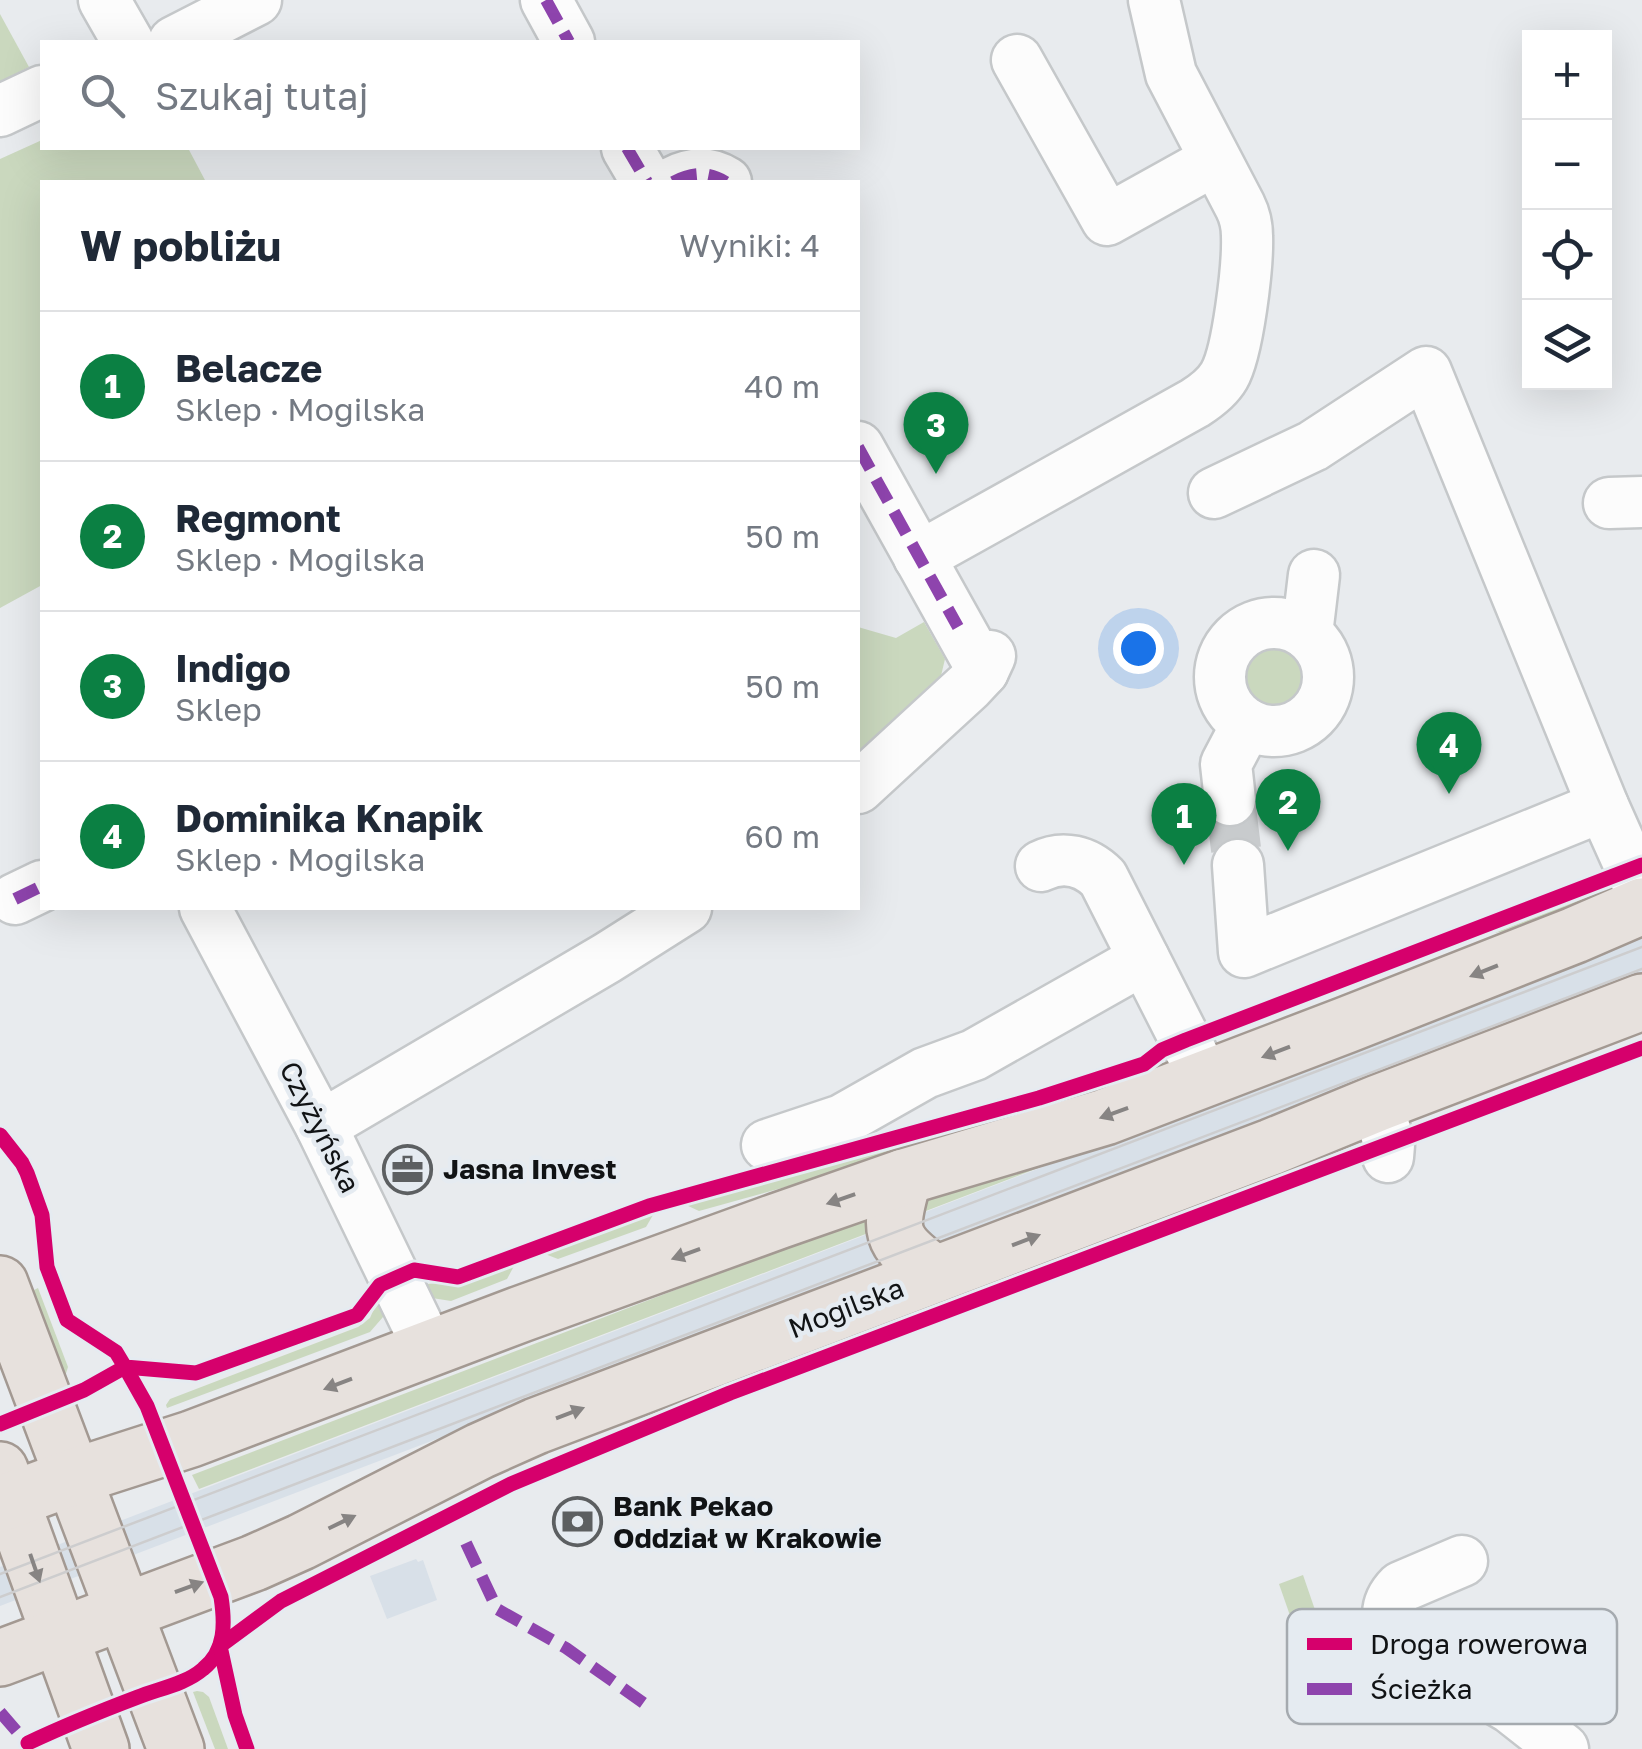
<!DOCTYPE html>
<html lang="pl">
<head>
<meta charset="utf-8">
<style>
	:root { --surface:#fff; --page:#f6f6f7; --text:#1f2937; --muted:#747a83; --line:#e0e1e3; --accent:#0b8043 }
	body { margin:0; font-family:"Golos Text",sans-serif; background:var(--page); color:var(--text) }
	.controls { position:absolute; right:30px; top:30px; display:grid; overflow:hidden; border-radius:0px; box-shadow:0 10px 40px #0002 }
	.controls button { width:90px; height:90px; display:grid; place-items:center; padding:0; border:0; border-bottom:2px solid var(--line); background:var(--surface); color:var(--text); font:50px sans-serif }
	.you { position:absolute; left:1138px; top:648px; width:35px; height:35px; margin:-25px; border:8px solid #fff; border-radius:50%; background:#1a73e8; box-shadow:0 0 0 15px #1a73e833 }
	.badge { display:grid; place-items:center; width:65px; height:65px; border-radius:50%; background:var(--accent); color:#fff; font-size:32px; font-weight:700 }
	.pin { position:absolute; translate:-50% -82px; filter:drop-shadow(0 2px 5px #0008) }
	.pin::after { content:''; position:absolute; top:52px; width:35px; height:30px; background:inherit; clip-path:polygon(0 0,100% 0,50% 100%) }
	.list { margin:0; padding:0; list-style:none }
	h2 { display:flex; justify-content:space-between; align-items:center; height:130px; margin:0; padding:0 40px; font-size:42px }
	h2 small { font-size:32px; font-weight:400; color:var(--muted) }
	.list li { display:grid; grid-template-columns:65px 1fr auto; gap:30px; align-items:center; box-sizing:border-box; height:150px; padding:0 40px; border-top:2px solid var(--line) }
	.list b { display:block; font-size:38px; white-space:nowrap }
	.list p { margin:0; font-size:32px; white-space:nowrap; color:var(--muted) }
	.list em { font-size:32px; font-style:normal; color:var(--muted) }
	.icon { flex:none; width:55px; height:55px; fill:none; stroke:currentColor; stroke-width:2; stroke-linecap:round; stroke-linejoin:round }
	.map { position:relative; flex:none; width:1642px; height:1749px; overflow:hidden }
	.search { position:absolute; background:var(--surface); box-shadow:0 10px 40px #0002; left:40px; top:40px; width:820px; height:110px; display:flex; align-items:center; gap:25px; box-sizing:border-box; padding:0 35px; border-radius:0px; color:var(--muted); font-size:38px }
	.panel { position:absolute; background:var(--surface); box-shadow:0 10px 40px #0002; left:40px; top:180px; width:820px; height:730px; border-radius:0px }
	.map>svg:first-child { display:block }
	.built { fill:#d8e0e8 }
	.green { fill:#cad8be }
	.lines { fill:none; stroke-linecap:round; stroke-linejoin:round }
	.minor-tunnel { stroke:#c8cbcd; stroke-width:50; stroke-dasharray:50 25; stroke-linecap:butt }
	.minor-casing { stroke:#c5c8ca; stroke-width:55 }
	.major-casing { stroke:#a39992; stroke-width:60 }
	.minor { stroke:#fcfcfc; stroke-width:50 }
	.major { stroke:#e7e1dd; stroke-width:55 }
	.tram { stroke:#cdcdce; stroke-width:2.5 }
	.quiet { stroke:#8e44ad; stroke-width:12; stroke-dasharray:25 12; stroke-linecap:butt }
	.cycleway-casing { stroke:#e5ebf1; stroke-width:21 }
	.cycleway { stroke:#d6006c; stroke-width:15 }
	.oneway { fill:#878483 }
	.labels { text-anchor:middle; stroke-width:9; stroke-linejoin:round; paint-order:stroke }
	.street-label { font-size:28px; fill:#111315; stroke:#e5ebf1 }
	.poi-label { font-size:28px; font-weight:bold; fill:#111315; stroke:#e5ebf1; text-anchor:start }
	.key { fill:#e5ebf1; stroke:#a5aaaf; stroke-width:2.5 }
	.key-label { font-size:28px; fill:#111315 }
</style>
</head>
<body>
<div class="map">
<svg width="1642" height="1749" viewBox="0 0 1642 1749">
	<rect width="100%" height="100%" fill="#e8ebee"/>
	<!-- built -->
	<g class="built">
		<polygon points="1642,937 1642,978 0,1606 0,1567"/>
		<polygon points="416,1559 418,1562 423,1560 437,1600 387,1619 370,1576"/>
	</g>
	<!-- green -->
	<g class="green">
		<polygon points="0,14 29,67 0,82"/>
		<polygon points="42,140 42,148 188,148 206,182 42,182 42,585 0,608 0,159"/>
		<polygon points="924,622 945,659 940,680 903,720 894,719 858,752 858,627 896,638"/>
		<circle cx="1273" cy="675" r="44"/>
		<polygon points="1609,888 1601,901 1549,924 1494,933"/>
		<polygon points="1642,934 1642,937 199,1489 192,1475 931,1192"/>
		<polygon points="1033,1107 1047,1114 699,1211 686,1205"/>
		<polygon points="653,1215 646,1227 558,1259 545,1254"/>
		<polygon points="514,1266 507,1279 451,1301 432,1298 418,1285 437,1283 460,1286"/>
		<polygon points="38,1288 68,1367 64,1380 53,1368 34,1290"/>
		<polygon points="386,1299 383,1317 370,1332 167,1408 166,1405 170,1399 358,1327 370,1318 376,1304"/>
		<polygon points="1303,1575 1325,1639 1301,1647 1279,1584"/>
		<polygon points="197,1691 203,1692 209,1697 228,1749 215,1749 193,1692"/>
	</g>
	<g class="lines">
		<!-- minor-tunnel -->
		<polyline class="minor-tunnel" points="1230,800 1238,865"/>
		<defs>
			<g id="minor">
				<polyline points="104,0 128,42"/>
				<polyline points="546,0 569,42"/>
				<polyline points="174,42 256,0"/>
				<polyline points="1017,60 1107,220 1215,160"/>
				<polyline points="0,111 42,91"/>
				<polyline points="627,148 647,182"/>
				<path d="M673 182C692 172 708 171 726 182"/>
				<polyline points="858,447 983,671"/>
				<polyline points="1214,493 1313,446 1426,372 1603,806 1642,893"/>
				<polyline points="1609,503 1642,502"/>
				<path d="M919 557 1195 403C1206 396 1217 388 1224 376 1238 352 1248 266 1247 236 1247 226 1245 216 1240 206L1171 74 1154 0"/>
				<circle cx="1274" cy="677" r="54"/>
				<polyline points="1307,634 1314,575"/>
				<polyline points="858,788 969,686 983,671 990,656"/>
				<polyline points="1230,800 1226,764 1247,724"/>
				<polyline points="1238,865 1244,952 1603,806"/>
				<path d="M1041 866C1063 855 1086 861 1103 878L1205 1079"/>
				<polyline points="15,899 42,886"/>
				<polyline points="205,908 321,1126 429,1349"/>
				<polyline points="1378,1103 1389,1145 1388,1157"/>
				<polyline points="321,1126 607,958 686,908"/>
				<polyline points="767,1145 842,1120 925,1073 974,1055 1144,959"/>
				<path d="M1462 1561 1401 1587C1384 1604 1384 1624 1399 1642L1511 1708 1563 1749"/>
			</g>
			<g id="major">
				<path d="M904 1177C888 1232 888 1240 935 1274"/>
				<polyline points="0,1284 176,1749"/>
				<polyline points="0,1470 101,1749"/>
				<polyline points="0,1504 73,1477 191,1439 521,1314 778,1221 904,1177 1105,1117 1346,1025 1575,935 1642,906"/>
				<polyline points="0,1658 254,1563 301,1542 480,1451 536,1426 1271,1147 1378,1103 1642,1002"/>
			</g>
		</defs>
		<!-- minor casing -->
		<use href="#minor" class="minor-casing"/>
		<!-- major casing -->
		<use href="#major" class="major-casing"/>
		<!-- minor -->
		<use href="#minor" class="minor"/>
		<!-- major -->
		<use href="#major" class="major"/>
		<!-- tram -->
		<g class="tram">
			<polyline points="0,1574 1642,947"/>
			<polyline points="0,1597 1642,969"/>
		</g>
		<!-- quiet -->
		<g class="quiet">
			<polyline points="546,0 569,42"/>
			<polyline points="627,148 647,182"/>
			<path d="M673 182C692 172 708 171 726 182"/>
			<polyline points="858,447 958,627"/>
			<polyline points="15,899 42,886"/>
			<polyline points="466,1543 497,1609 566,1648 645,1704"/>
			<polyline points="0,1712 32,1749"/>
		</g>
		<defs>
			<g id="cycleway">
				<polyline points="0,1135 22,1163 27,1173 42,1215 47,1267 67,1320 116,1352 125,1367 196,1373 357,1315 380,1285 414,1270 458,1277 649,1206 1039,1098 1144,1064 1162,1050 1186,1040 1642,865"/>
				<path d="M0 1424 84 1390 125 1367 147 1406 221 1597C225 1623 226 1651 203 1669 186 1684 158 1689 138 1697 101 1711 64 1726 28 1743"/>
				<polyline points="247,1749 235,1715 220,1646 281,1601 511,1484 730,1393 1642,1048"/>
			</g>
		</defs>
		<!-- cycleway casing -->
		<use href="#cycleway" class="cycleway-casing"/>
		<!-- cycleway -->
		<use href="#cycleway" class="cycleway"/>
	</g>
	<!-- one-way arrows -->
	<defs><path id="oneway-solid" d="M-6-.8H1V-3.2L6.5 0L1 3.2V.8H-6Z" transform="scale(2.5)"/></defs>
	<g class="oneway">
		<use href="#oneway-solid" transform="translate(1484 971) rotate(158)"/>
		<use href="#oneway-solid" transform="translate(1276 1052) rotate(159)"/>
		<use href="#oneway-solid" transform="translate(1114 1113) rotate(160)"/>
		<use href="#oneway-solid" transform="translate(841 1199) rotate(161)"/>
		<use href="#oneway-solid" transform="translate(1026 1240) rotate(-21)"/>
		<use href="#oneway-solid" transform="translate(686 1254) rotate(160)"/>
		<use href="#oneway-solid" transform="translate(338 1384) rotate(159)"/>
		<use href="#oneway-solid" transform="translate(570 1413) rotate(-21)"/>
		<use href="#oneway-solid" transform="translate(342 1522) rotate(-26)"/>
		<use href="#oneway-solid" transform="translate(35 1568) rotate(71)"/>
		<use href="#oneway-solid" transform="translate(189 1587) rotate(-20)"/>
	</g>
	<!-- icons -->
	<defs>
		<symbol id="office-ring" viewBox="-11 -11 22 22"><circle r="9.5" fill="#e5ebf1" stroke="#5c5f61" stroke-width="1.5"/><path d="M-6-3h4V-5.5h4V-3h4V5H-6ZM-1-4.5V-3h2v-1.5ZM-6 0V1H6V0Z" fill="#5c5f61"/></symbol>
		<symbol id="bank-ring" viewBox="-11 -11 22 22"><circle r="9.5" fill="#e5ebf1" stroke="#5c5f61" stroke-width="1.5"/><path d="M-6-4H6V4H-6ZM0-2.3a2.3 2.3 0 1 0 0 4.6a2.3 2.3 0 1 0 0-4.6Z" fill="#5c5f61"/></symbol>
	</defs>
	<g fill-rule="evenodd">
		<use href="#office-ring" x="380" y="1142" width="55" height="55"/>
		<use href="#bank-ring" x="550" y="1494" width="55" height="55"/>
	</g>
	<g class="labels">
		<!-- street labels -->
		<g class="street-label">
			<text transform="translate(320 1127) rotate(63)" y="10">Czyżyńska</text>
			<text transform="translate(846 1308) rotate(-21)" y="10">Mogilska</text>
		</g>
		<!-- poi labels -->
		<g class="poi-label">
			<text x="443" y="1179">Jasna Invest</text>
			<text x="613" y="1516">Bank Pekao<tspan x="613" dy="32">Oddział w Krakowie</tspan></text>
		</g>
	</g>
	<!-- legend -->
	<rect x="1287" y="1609" width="330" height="115" rx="15" class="key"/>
	<rect x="1307" y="1638" width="45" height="12" fill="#d6006c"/>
	<rect x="1307" y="1683" width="45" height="12" fill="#8e44ad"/>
	<g class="key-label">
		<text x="1370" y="1654">Droga rowerowa</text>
		<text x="1370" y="1699">Ścieżka</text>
	</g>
</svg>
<div class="controls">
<button>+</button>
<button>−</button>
<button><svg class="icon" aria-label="locate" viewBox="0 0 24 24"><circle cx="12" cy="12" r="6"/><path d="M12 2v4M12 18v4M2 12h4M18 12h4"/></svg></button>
<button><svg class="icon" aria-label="layers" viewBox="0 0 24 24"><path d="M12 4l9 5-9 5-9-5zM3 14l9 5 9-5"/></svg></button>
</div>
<div class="you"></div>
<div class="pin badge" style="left:1184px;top:865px">1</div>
<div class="pin badge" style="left:1288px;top:851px">2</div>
<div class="pin badge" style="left:936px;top:474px">3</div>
<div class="pin badge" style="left:1449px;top:794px">4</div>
<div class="search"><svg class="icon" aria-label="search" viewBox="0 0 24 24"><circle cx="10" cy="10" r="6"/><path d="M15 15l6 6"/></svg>Szukaj tutaj</div>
<section class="panel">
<h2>W pobliżu<small>Wyniki: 4</small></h2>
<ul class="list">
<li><span class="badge">1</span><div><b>Belacze</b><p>Sklep · Mogilska</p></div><em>40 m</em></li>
<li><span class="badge">2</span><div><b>Regmont</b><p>Sklep · Mogilska</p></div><em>50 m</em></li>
<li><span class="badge">3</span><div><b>Indigo</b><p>Sklep</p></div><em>50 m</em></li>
<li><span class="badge">4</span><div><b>Dominika Knapik</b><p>Sklep · Mogilska</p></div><em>60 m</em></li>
</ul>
</section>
</div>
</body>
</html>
